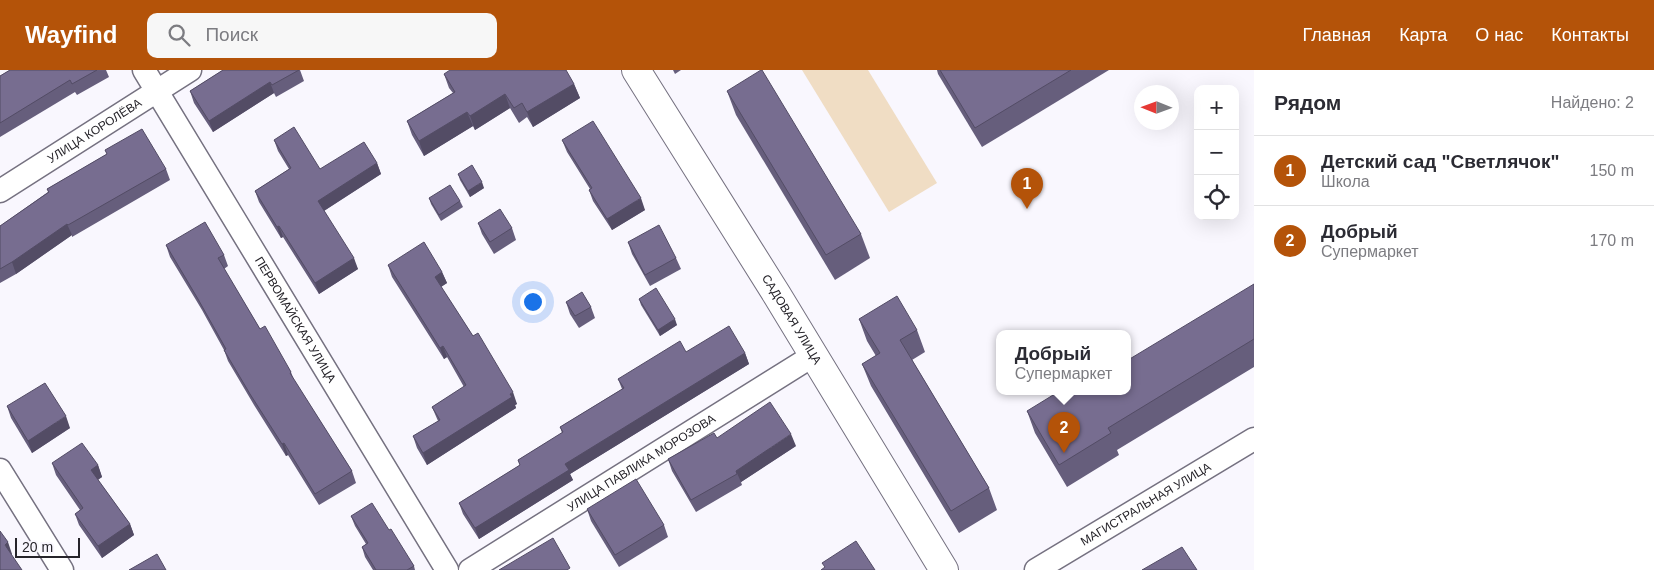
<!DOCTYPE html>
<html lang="ru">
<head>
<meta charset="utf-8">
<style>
	:root { --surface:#fff; --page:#f7f7f7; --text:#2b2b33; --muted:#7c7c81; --line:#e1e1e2; --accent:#b45309 }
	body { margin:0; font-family:Helvetica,sans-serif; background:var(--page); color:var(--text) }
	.controls { position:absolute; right:15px; top:15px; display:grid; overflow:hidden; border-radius:10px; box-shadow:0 5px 20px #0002 }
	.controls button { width:45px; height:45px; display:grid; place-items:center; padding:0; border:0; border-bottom:1px solid var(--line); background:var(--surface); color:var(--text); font:25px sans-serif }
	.compass { position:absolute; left:1134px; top:15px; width:45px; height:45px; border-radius:50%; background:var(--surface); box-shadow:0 5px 20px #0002; rotate:271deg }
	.scale { position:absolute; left:15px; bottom:12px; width:65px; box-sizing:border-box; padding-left:5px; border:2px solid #26242a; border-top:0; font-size:14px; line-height:18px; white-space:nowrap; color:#26242a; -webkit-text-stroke:4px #f9f7fe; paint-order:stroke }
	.you { position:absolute; left:532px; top:231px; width:18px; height:18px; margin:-12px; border:4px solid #fff; border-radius:50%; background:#1a73e8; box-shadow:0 0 0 8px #1a73e833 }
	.badge { display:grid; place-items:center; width:32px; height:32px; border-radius:50%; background:var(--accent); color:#fff; font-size:16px; font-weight:700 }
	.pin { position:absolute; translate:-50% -41px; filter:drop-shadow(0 1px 2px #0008) }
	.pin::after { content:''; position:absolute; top:26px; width:18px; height:15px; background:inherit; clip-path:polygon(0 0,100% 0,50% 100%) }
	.popup { position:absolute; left:996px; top:260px; width:135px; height:65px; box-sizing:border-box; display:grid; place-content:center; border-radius:10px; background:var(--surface); filter:drop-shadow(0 1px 4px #0005); font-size:16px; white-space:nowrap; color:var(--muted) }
	.popup b { font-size:19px; color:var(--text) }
	.popup::after { content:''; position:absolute; left:50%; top:100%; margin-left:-10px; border:10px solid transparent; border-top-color:var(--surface) }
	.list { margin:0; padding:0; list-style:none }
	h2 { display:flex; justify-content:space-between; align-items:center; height:65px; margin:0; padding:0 20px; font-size:21px }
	h2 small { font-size:16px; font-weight:400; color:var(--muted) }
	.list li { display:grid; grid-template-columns:32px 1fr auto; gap:15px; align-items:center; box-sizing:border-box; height:70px; padding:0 20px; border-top:1px solid var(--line) }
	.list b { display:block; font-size:19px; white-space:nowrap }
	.list p { margin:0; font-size:16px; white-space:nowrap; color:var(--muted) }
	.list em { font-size:16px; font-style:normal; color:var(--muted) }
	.icon { flex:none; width:28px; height:28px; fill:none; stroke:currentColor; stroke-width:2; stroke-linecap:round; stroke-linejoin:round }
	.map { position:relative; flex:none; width:1254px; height:500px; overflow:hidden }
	header { display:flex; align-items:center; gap:30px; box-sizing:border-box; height:70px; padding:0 25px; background:var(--accent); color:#fff }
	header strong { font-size:24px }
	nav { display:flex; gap:28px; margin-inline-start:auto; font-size:18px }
	.search { width:350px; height:45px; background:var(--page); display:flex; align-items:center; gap:12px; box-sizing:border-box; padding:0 18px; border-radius:10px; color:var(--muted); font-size:19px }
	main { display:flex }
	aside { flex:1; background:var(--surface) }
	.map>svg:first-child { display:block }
	.green { fill:#f0ddc4 }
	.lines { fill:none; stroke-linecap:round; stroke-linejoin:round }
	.minor-casing { stroke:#757180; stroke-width:25 }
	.tertiary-casing { stroke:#757180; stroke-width:30 }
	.minor { stroke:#fff; stroke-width:22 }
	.tertiary { stroke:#fff; stroke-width:28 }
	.wall { fill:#665e7c }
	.shaded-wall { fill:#534c65 }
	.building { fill:#776d90; stroke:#534c65 }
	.labels { text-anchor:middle; stroke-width:4; stroke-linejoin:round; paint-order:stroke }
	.street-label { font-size:12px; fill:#26242a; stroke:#f9f7fe }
</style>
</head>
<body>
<header>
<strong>Wayfind</strong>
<div class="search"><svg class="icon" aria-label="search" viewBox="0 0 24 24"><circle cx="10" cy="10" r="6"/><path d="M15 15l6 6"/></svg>Поиск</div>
<nav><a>Главная</a><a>Карта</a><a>О нас</a><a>Контакты</a></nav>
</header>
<main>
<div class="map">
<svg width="1254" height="500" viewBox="0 0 1254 500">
	<rect width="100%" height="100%" fill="#f9f7fe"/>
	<!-- green -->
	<polygon class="green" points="802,0 868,0 937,113 889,142"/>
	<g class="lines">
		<defs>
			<g id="minor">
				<path id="s1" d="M144 0 447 500"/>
				<path id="s2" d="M0 121 190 0"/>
				<polyline points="0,400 62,500"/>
				<path id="s3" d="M470 500 814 285"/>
				<path id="s4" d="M1036 500 1254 369"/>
			</g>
			<g id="tertiary">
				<path id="s5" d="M636 0 777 225 944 500"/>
			</g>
		</defs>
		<!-- minor casing -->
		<use href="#minor" class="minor-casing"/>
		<!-- tertiary casing -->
		<use href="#tertiary" class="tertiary-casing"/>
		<!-- minor -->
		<use href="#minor" class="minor"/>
		<!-- tertiary -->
		<use href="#tertiary" class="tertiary"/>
	</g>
	<!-- wall -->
	<g class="wall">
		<polygon points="10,0 106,0 109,7 77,25 75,22 0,67 0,6"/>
		<polygon points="223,0 300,0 304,11 276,27 274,23 213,62 194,33 190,21"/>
		<polygon points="673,0 681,0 675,4"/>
		<polygon points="937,0 1109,0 982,77 938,4"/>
		<polygon points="444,4 574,14 580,28 533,57 527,47 519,53 510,38 475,60 473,56 424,86 412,65 407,51 453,23 449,18"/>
		<polygon points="727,21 861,164 870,188 835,210 736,45"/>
		<polygon points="274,70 320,99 377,93 381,104 324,141 358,199 319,224 283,167 281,168 259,132 255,121 289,99 278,81"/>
		<polygon points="562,70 645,140 612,160 593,131 589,120 590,119 567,82"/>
		<polygon points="105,80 166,99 170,110 72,167 72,165 16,204 0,213 0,156 48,122 47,119 107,84"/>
		<polygon points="458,104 484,118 470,127 460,110"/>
		<polygon points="429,128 460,131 463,137 441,151 431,134"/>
		<polygon points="478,153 512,158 516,170 494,184 482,164"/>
		<polygon points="628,172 676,188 681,199 650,216 632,184"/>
		<polygon points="166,175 224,185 228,196 224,199 260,259 291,302 294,310 352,401 356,413 319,435 288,385 286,386 254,335 228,291 224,280 202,240 170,187"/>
		<polygon points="388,195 442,202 447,213 441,217 517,334 515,335 516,338 427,395 417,378 413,366 438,351 432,337 464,317 447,287 444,289 392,207"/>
		<polygon points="1254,214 1254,297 1117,380 1119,385 1067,417 1035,363 1027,341 1128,322"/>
		<polygon points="639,229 677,255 660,266 641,235"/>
		<polygon points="566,232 591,237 595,248 579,258 570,244"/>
		<polygon points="859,249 917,260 925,282 912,290 989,418 997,440 959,463 871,316 862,294 876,286 867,271"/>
		<polygon points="686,282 745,283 749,294 570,404 573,410 479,469 463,444 459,433 520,395 518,390 562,363 560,357 622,319 618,309"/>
		<polygon points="7,336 70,358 32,383 11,348"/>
		<polygon points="796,376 741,412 742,415 696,442 672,401 668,389"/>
		<polygon points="52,393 98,395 102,407 98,410 130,454 134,465 102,488 79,455 75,444 80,440 56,405"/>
		<polygon points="587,439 664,455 668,467 619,497 591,451"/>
		<polygon points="351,446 389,460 414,496 415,500 373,500 365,487 362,477 366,474 355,456"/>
	</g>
	<!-- shaded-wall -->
	<g class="shaded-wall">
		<polygon points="270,12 274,23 213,62 209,51"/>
		<polygon points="574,14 580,28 533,57 527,42"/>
		<polygon points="505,24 510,38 475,60 470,46"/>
		<polygon points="467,42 473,56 424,86 419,71"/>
		<polygon points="377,93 381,104 322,142 318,131"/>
		<polygon points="482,112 484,118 470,127 468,121"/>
		<polygon points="641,128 645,140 612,160 607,149"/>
		<polygon points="67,154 72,165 16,204 12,192"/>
		<polygon points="279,156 283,167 281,168 277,157"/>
		<polygon points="354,188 358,199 319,224 315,213"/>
		<polygon points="442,202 447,213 439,218 435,207"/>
		<polygon points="675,249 677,255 660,266 658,260"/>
		<polygon points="443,276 447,287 444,289 440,278"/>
		<polygon points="745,283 749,294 570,404 573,410 479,469 475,458 565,394"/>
		<polygon points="513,322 517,334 515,335 516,338 427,395 423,383"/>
		<polygon points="66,346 70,358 32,383 28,371"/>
		<polygon points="791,364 796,376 741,412 736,401"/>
		<polygon points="284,373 288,385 286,386 282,374"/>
		<polygon points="98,395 102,407 95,411 91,400"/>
		<polygon points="130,454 134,465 102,488 98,476"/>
		<polygon points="8,472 12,484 9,486 5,475"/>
	</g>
	<!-- building -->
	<g class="building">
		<polygon points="10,0 97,0 72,14 70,10 0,53 0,6"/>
		<polygon points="223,0 299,0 272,15 270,12 209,51 190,21"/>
		<polygon points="450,0 566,0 574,14 527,42 522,33 514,38 505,24 470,46 467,42 419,71 407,51 455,22 444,4"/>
		<polygon points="761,0 762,0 861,164 826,185 727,21"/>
		<polygon points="940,0 1071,0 975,58"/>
		<polygon points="593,51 641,128 607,149 589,120 592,118 562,70"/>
		<polygon points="294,57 320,99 364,72 377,93 318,131 354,188 315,213 279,156 277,157 255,121 291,98 274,70"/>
		<polygon points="142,59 166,99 68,155 67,154 12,192 0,199 0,156 49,122 47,119 107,84 105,80"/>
		<polygon points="472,95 482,112 468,121 458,104"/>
		<polygon points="450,115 460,131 439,145 429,128"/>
		<polygon points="500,139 512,158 490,172 478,153"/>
		<polygon points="205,152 224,185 218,188 260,259 265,256 291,302 290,303 352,401 315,424 284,373 282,374 250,324 224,280 226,279 198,229 166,175"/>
		<polygon points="659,155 676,188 645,205 628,172"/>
		<polygon points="424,172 442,202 435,207 473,266 478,263 513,322 510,324 512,327 423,383 413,366 440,350 432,337 466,315 443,276 440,278 388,195"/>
		<polygon points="1254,214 1254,269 1108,358 1111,363 1059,395 1027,341 1058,322 1128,322 1128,290"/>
		<polygon points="656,218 675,249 658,260 639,229"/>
		<polygon points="582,222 591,237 575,246 566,232"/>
		<polygon points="897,226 917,260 900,270 989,418 951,441 862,294 880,283 859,249"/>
		<polygon points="729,256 745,283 565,394 569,400 475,458 459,433 520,395 518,390 563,362 560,357 624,318 618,309 680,271 686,282"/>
		<polygon points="45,313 66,346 28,371 7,336"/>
		<polygon points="770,332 791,364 736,401 737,404 691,430 668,389 714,363 717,368"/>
		<polygon points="82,373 98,395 91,400 130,454 98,476 75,444 83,438 52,393"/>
		<polygon points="636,409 664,455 615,485 587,439"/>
		<polygon points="372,433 389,460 391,459 414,496 407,500 376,500 362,477 368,473 351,446"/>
		<polygon points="0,461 8,472 5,475 22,500 0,500"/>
		<polygon points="553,468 570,498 567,500 499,500"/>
		<polygon points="856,471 875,500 821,500 825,497 822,493"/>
		<polygon points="1182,477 1197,500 1142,500"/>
		<polygon points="157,484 166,500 129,500"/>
	</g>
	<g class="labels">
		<!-- street labels -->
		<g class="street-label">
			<text dy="4" stroke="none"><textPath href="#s2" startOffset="112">УЛИЦА КОРОЛЁВА</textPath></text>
			<text dy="4" stroke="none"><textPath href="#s5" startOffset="294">САДОВАЯ УЛИЦА</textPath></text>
			<text dy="4" stroke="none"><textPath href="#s1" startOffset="292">ПЕРВОМАЙСКАЯ УЛИЦА</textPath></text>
			<text dy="4" stroke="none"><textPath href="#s3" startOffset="202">УЛИЦА ПАВЛИКА МОРОЗОВА</textPath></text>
			<text dy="4" stroke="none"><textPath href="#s4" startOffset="128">МАГИСТРАЛЬНАЯ УЛИЦА</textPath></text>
		</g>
	</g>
</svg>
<div class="controls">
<button>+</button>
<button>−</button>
<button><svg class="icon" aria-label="locate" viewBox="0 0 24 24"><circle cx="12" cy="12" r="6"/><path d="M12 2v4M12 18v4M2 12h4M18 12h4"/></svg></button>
</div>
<svg class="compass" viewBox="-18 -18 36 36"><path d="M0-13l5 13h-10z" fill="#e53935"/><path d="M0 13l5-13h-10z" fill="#7c7c81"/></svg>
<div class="scale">20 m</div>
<div class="you"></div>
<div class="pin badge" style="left:1027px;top:139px">1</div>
<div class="pin badge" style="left:1064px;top:383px">2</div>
<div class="popup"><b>Добрый</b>Супермаркет</div>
</div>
<aside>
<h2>Рядом<small>Найдено: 2</small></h2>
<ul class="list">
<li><span class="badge">1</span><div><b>Детский сад &quot;Светлячок&quot;</b><p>Школа</p></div><em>150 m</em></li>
<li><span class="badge">2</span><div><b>Добрый</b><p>Супермаркет</p></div><em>170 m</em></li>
</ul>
</aside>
</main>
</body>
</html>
